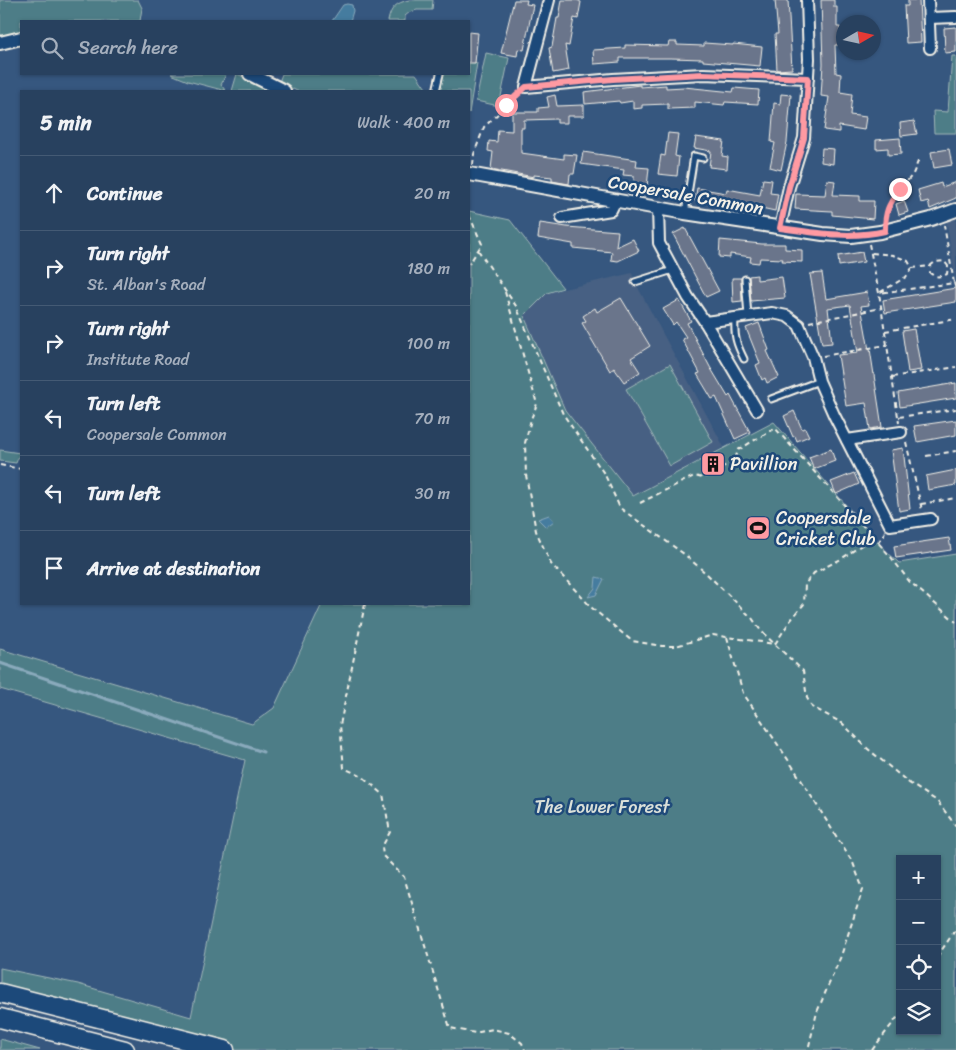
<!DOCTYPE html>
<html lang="en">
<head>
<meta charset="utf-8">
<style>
	:root { --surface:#28415f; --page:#344c68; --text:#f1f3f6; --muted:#a5afbd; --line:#445a74 }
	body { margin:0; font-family:Sriracha,sans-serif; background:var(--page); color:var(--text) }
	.controls { position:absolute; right:15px; bottom:15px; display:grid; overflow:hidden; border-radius:0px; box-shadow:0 1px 4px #0004 }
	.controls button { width:45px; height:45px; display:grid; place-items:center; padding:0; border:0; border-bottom:1px solid var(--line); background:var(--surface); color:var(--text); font:25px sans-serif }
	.compass { position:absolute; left:836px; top:15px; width:45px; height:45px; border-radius:50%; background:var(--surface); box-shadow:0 1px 4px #0004; rotate:81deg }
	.stop { position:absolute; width:15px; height:15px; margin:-11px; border:4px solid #ff9aa2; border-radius:50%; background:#fff }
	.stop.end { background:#ff9aa2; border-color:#fff; box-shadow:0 1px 5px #0008 }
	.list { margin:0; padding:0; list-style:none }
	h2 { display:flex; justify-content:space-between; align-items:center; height:65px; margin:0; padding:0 20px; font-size:21px }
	h2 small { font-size:16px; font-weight:400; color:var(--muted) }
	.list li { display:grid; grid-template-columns:32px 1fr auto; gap:15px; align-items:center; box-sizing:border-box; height:75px; padding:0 20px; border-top:1px solid var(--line) }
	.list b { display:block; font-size:19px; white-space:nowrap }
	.list p { margin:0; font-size:16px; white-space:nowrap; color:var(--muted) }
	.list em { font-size:16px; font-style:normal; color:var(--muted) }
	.icon { flex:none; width:28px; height:28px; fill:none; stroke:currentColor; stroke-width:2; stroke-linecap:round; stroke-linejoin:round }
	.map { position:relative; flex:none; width:956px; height:1050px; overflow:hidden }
	.search { position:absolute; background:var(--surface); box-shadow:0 1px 4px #0004; left:20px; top:20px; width:450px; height:55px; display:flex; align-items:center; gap:12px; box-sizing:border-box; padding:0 18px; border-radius:0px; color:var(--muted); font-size:19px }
	.panel { position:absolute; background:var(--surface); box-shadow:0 1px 4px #0004; left:20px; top:90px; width:450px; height:515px; border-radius:0px }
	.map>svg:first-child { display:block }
	.built { fill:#466083 }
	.green { fill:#4e7d87; stroke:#a1b7b8; fill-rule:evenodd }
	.water { fill:#447b9f; stroke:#8aaabc }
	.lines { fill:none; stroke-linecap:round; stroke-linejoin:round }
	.stream { stroke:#8aaabc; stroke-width:3 }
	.building { fill:#6b748b; stroke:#f4f1e8 }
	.service-casing { stroke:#f4f1e8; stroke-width:9 }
	.minor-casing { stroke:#f4f1e8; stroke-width:14 }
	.tertiary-casing { stroke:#f4f1e8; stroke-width:16 }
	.motorway-casing { stroke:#f4f1e8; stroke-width:21 }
	.path { stroke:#f4f1e8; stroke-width:2; stroke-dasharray:5 4; stroke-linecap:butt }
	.service { stroke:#1f4a7a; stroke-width:5 }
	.minor { stroke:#1f4a7a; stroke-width:10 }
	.tertiary { stroke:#1f4a7a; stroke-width:12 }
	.motorway { stroke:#1f4a7a; stroke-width:18 }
	.route { stroke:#ff9aa2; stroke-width:6 }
	.labels { text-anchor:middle; stroke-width:5; stroke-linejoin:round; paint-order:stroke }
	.street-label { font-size:18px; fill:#f4f1e8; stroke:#1f4a7a }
	.poi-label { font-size:18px; fill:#f4f1e8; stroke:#1f4a7a; text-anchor:start }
	.park-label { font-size:18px; fill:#dbe0d9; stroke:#1f4a7a }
</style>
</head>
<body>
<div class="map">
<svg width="956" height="1050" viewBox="0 0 956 1050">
	<rect width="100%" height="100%" fill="#36577f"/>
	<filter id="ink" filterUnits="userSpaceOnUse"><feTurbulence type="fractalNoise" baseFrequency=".02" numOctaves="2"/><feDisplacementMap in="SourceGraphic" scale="10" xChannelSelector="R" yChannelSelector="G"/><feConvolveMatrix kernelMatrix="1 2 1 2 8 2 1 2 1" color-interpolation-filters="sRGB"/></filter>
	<g filter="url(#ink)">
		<!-- built -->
		<g class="built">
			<polygon points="956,208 956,282 945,212"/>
			<polygon points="632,273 635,282 724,447 633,496 565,410 524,316 547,293"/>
		</g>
		<!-- green -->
		<g class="green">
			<polygon points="0,0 138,0 142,8 140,21 21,21 21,34 0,38"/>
			<path d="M409 0H433L432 10H417L410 12 405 16V21H388C391 7 396 3 409 0Z"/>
			<polygon points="486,53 509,58 499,106 476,101"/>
			<polygon points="952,56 956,56 956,133 934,133 933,111 948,112"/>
			<polygon points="469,61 477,63 469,113 469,91 440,91 443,74 469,74"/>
			<polygon points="171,74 226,74 221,85 226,91 188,81"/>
			<polygon points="237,74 271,89 270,91 232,91"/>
			<polygon points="282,74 416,74 428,91 297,91 279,82"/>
			<path d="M469 211 510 220 563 288 547 293 524 316 565 410 633 496 774 422 884 549 899 563 956 554V1050H208L0 993V968L78 984 191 1017 245 760 0 689V649L252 724 274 708 322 604H469ZM900 859H937V1031H900Z"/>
			<polygon points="670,364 713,442 670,466 626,389"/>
			<polygon points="0,450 20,453 16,463 0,461"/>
			<polygon points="0,1039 40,1050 0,1050"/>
		</g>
		<!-- water -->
		<g class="water">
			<polygon points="347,4 352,5 353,11 350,21 332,21 343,5"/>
			<polygon points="549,515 554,521 546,527 538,519"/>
			<polygon points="596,577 604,579 596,595 588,597 595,588"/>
		</g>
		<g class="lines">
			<!-- stream -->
			<polyline class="stream" points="0,663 263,752"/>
		</g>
		<!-- building -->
		<g class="building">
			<polygon points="514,0 527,0 526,4 533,5 524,50 518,49 517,56 501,53"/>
			<polygon points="562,0 577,0 581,2 578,19 574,18 569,46 565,45 569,70 553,73 549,48 552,47 557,18 559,18"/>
			<polygon points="775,0 788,0 792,69 777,70 775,34 778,34"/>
			<polygon points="821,0 834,0 834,7 837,7 837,27 840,27 841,45 835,45 836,73 841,74 840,92 852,94 850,115 866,117 864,130 839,126 839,132 824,130 829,97 821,96 823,64"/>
			<polygon points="908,0 919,0 921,42 906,43 904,6 908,6"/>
			<polygon points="956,27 956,52 945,53 944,28"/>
			<polygon points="469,32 478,33 475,63 469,63"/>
			<polygon points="669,42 677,42 677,45 704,46 704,43 733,45 733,44 762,47 760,66 703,61 703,59 671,58 620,58 620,62 594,64 593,50 625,48 625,45 668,46"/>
			<polygon points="640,85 640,87 666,85 666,88 684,87 733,92 734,88 759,90 758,104 725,102 724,105 695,102 695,108 668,109 668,104 642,105 642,108 633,109 633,101 620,103 619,101 585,104 584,92"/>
			<polygon points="781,94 791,95 787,142 781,170 770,167 775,143 771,142 774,103 780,104"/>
			<polygon points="555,95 557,106 584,105 584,116 567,116 567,123 557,123 557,119 524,120 524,128 521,128 521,153 564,159 564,154 577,155 574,174 570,174 569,184 552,181 552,177 534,175 534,177 491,169 493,152 488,151 489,141 497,142 498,130 512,131 512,112 538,112 538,108 549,107 547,97"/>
			<polygon points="914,121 917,134 901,136 900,123"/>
			<polygon points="668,133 678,134 675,156 679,157 677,176 658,174 661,155 665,156"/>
			<polygon points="696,137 724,141 722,156 728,157 727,169 709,167 711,151 694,148"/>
			<polygon points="900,138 901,154 888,155 888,148 876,149 876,140"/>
			<polygon points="822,148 834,149 833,164 821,162"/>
			<polygon points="949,149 952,165 934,168 931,152"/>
			<polygon points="583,152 637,160 636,167 649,168 646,196 637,195 638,183 634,183 634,176 623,175 624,170 581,164"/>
			<polygon points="763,179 772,180 770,193 778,194 775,211 752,206 751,208 709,202 709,204 695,201 697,188 726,193 727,189 760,195"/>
			<polygon points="827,180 835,181 833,195 860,196 860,201 874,201 873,219 832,215 832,211 795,209 796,194 825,195"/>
			<polygon points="956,182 956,198 930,209 928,201 921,203 918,190 941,183 942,187"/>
			<polygon points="904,201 908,212 899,215 896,204"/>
			<polygon points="540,223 567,227 618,231 616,247 633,239 639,251 618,261 611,260 612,252 573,248 573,244 538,238"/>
			<polygon points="685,228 719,291 706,297 673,234"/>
			<polygon points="720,240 762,244 785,244 785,249 802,250 802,262 782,261 783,259 760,258 759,263 750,262 751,257 730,254 730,258 719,257"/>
			<polygon points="862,252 864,262 839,266 838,256"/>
			<polygon points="822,273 826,299 867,292 869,305 861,306 869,350 870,349 882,427 870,429 866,403 846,406 838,355 858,353 850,305 828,308 832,343 822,344 810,274"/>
			<polygon points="757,275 757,280 782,277 785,298 751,301 749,276"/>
			<polygon points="732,278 741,278 742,301 733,302"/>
			<polygon points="956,288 956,302 885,313 883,300"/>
			<polygon points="621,298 650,346 631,358 640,372 624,382 614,368 610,371 582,323 586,321 583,316 595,308 597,312"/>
			<polygon points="679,300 691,321 687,323 710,367 728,397 730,395 750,432 735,439 716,397 712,399 697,374 700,373 682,339 686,337 676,322 673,325 663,309"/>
			<polygon points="759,323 769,350 767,351 779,377 767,383 765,378 762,380 756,365 760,363 746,328"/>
			<polygon points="914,329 921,370 908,372 902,331"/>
			<polygon points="956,383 956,398 900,407 898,393"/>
			<polygon points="794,411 802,429 805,428 809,436 797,441 795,436 793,437 784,416"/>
			<polygon points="956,420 956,435 917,442 914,426"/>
			<polygon points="903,448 910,509 899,511 891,450"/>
			<polygon points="831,449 835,461 814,469 809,457"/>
			<polygon points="956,470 956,485 928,490 926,476"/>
			<polygon points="854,473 859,484 836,494 831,482"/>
			<polygon points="949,538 951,550 896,558 894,546"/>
		</g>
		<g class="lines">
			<defs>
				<g id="service">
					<polyline points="436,91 440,74"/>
					<polyline points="685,213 694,156 703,158"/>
					<polyline points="745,279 748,316"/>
					<polyline points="635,282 673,270"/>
					<path d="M735 318C734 336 736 343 744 359"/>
					<polyline points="771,399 819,381"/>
				</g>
				<g id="minor">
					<polyline points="549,0 526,87 613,79 703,74 808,78"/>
					<polyline points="928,0 930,48"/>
					<polyline points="929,18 956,17"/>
					<polyline points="658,208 659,243 688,297 705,322 757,410"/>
					<polyline points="562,218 611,210 616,200"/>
					<polyline points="780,228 789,187 804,138 809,59 807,0"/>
					<polyline points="705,322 772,313 787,316 799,325 813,357 819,381 834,415 890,525 931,519"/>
					<polyline points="847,440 901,432"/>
				</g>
				<g id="tertiary">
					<polyline points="0,43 21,38"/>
					<polyline points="250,74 284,91"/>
					<polyline points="469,174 685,213 823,234 851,236 880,232 931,219 956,210"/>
				</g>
				<g id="motorway">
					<polyline points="0,993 225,1050"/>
					<polyline points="0,1018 125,1050"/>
				</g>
			</defs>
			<!-- service casing -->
			<use href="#service" class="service-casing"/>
			<!-- minor casing -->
			<use href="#minor" class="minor-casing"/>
			<!-- tertiary casing -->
			<use href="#tertiary" class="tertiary-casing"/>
			<!-- motorway casing -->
			<use href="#motorway" class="motorway-casing"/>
			<!-- path -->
			<g class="path">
				<polyline points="473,165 474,154 484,127 519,94"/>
				<polyline points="469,215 482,244 469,264"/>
				<polyline points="885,219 890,202 913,174 919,159"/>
				<polyline points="869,244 879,293 954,283 944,225"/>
				<polyline points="478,250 516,306 563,414 605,475 620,508 684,554 708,575 752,618 761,631 803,671 807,698 812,707 842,723 868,749 909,783 937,801 956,826"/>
				<polyline points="872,253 893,255 908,261 912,268 906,277 879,293 899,423"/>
				<path d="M912 268 930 266 935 262 944 261 948 266 947 274C940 277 936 278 930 273V266"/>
				<polyline points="954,283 956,289"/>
				<polyline points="505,292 537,404 531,419 525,443 526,475 536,531 551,564 592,608 632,641 662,646 676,646 713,635 775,644"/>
				<polyline points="809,322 881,308"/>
				<polyline points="885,331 956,319"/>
				<polyline points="823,356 887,345"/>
				<polyline points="892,377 956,367"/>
				<polyline points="899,417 956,409"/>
				<polyline points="906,442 922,510"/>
				<polyline points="926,456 956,451"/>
				<polyline points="0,465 21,469"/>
				<polyline points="640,503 694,476 703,478 735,460 738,450 775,428 891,557 909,581 956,622"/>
				<polyline points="921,504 956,498"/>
				<polyline points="878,543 885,532"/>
				<polyline points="365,604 340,725 344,768 363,777 383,794 390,832 382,847 383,856 404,877 450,1028 475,1033 493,1029 509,1033 522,1043 525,1050"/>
				<polyline points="727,637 743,693 793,767 853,863 863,889 841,956 817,1012 808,1050"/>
				<polyline points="775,644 790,621 804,604 805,584 814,573 841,559 872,538"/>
				<polyline points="937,957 956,929"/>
				<polyline points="872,1050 900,1014"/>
			</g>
			<!-- service -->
			<use href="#service" class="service"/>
			<!-- minor -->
			<use href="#minor" class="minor"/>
			<!-- tertiary -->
			<use href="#tertiary" class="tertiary"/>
			<!-- motorway -->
			<use href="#motorway" class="motorway"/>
		</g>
	</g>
	<g class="lines" filter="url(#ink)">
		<!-- route -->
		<path class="route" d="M506 105 526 87 613 79 703 74 808 78 804 138 789 187 780 228C816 233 850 239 885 231 885 212 888 205 900 189"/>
	</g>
	<!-- icons -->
	<defs>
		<symbol id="building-square" viewBox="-11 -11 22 22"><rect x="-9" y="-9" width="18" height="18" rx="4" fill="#ff9aa2" stroke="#1f4a7a"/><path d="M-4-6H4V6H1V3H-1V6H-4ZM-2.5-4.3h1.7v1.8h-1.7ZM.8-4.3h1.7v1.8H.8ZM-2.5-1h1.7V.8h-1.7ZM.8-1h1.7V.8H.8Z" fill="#111"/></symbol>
		<symbol id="stadium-square" viewBox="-11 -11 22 22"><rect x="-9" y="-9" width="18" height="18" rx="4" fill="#ff9aa2" stroke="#1f4a7a"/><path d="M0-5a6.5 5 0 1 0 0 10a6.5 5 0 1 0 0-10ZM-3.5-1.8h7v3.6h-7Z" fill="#111"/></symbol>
	</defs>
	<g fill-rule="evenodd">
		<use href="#building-square" x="699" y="450" width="28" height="28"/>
		<use href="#stadium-square" x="744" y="514" width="28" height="28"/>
	</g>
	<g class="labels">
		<!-- street labels -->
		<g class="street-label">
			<text transform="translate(686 195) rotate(10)" y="6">Coopersale Common</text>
		</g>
		<!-- poi labels -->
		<g class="poi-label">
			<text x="730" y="470">Pavillion</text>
			<text x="776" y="524">Coopersdale<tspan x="776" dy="21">Cricket Club</tspan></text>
		</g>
		<!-- park labels -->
		<g class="park-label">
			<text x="602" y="813">The Lower Forest</text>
		</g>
	</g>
</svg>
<div class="controls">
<button>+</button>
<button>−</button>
<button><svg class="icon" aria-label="locate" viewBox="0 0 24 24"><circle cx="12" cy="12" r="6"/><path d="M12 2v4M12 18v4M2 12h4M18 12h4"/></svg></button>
<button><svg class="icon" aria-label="layers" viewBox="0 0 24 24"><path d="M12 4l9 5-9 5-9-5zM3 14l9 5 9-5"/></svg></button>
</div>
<svg class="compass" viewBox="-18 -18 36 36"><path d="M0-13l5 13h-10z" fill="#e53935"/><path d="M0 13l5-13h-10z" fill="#a5afbd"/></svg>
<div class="stop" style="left:506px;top:105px"></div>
<div class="stop end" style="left:900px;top:189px"></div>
<div class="search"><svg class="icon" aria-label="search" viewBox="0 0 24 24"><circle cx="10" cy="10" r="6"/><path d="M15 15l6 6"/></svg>Search here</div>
<section class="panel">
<h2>5 min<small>Walk · 400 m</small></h2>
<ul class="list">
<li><svg class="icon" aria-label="ahead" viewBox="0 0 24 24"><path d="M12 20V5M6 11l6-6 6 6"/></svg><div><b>Continue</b></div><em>20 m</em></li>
<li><svg class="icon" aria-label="right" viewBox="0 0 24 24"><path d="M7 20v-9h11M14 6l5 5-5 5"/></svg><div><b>Turn right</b><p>St. Alban's Road</p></div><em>180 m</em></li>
<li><svg class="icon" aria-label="right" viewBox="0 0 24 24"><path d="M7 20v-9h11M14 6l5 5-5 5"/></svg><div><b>Turn right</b><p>Institute Road</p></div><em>100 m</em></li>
<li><svg class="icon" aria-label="left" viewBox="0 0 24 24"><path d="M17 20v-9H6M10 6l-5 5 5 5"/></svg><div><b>Turn left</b><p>Coopersale Common</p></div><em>70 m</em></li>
<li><svg class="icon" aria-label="left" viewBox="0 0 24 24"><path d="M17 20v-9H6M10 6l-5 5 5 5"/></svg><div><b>Turn left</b></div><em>30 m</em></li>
<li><svg class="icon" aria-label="arrive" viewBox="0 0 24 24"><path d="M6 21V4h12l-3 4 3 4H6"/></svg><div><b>Arrive at destination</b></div></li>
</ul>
</section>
</div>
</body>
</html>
